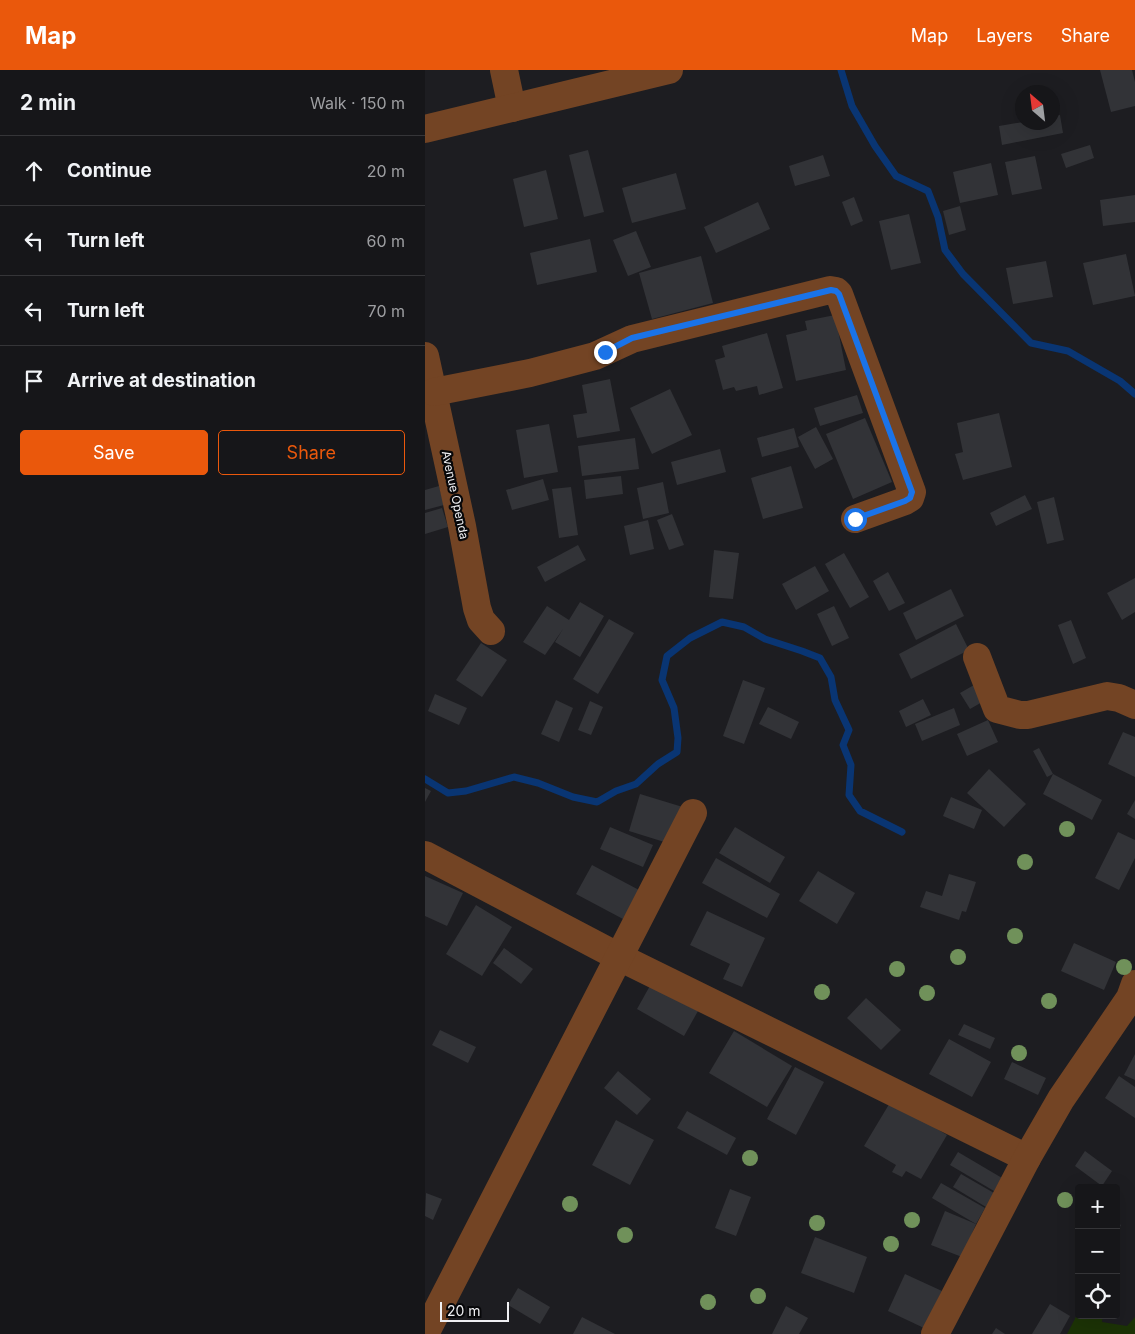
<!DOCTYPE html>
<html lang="en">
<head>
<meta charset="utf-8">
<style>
	:root { --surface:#161619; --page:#1f1f22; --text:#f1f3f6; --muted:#9e9fa2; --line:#353538; --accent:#ea580c }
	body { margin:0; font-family:Inter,sans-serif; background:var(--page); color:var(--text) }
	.controls { position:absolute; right:15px; bottom:15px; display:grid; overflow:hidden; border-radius:5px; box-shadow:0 5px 20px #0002 }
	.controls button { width:45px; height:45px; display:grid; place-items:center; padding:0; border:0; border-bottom:1px solid var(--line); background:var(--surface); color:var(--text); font:25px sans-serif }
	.compass { position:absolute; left:590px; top:15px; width:45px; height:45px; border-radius:50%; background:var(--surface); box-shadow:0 5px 20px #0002; rotate:332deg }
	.scale { position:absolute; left:15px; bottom:12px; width:69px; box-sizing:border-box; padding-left:5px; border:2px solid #f0f0f3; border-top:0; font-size:14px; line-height:18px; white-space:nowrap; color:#f0f0f3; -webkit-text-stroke:4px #070709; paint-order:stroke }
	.stop { position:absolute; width:15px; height:15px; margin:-11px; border:4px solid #1a73e8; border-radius:50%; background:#fff }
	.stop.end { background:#1a73e8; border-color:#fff; box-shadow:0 1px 5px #0008 }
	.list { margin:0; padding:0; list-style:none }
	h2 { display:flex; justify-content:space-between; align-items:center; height:65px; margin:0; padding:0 20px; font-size:21px }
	h2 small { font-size:16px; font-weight:400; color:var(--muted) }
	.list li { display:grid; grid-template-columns:32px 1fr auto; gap:15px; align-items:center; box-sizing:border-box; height:70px; padding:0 20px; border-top:1px solid var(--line) }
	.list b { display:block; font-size:19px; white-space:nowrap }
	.list em { font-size:16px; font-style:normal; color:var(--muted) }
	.actions { display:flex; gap:10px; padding:15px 20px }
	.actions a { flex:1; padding:11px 0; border:1px solid var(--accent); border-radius:5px; text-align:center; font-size:18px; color:var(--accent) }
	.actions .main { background:var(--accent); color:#fff }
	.icon { flex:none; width:28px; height:28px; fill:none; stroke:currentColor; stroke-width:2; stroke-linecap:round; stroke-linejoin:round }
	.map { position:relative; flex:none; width:710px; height:1264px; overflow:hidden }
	header { display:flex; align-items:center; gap:30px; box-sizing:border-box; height:70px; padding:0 25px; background:var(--accent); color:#fff }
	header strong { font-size:24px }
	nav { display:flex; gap:28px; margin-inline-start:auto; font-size:18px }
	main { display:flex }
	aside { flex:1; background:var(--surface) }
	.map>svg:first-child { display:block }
	.green { fill:#1c3306 }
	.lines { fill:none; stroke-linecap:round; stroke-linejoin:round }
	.stream { stroke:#093573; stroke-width:7 }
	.building { fill:#323337 }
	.minor { stroke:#734424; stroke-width:28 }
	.tree { fill:#70915a }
	.route { stroke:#1a73e8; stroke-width:6 }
	.labels { text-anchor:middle; stroke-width:4.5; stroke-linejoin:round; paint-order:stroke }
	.street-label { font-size:12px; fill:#f0f0f3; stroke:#070709 }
</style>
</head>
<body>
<header>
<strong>Map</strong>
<nav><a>Map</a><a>Layers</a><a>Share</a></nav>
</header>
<main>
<aside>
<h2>2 min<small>Walk · 150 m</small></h2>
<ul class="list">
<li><svg class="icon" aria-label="ahead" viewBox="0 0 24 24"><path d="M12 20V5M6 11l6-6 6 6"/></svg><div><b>Continue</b></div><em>20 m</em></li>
<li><svg class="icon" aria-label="left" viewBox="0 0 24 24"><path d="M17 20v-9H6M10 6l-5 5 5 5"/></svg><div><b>Turn left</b></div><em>60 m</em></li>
<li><svg class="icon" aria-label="left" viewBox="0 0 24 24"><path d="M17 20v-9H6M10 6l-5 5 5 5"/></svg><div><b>Turn left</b></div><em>70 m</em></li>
<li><svg class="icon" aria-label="arrive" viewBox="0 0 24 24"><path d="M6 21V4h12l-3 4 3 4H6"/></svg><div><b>Arrive at destination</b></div></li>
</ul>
<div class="actions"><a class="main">Save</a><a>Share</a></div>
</aside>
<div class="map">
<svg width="710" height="1264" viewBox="0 0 710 1264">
	<rect width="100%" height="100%" fill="#1d1d21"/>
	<!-- green -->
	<polygon class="green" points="654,1241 654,1245 678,1245 677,1252 702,1256 710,1247 710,1264 642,1264"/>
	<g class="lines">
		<!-- stream -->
		<g class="stream">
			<polyline points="416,0 427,36 450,76 471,106 503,121 513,147 520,180 538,204 606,273 643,281 695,311 710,324"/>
			<polyline points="0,709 23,723 41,721 89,707 113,713 148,727 172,732 191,721 211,714 233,694 252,682 253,668 249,638 237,610 242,586 265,568 297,552 319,557 340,569 377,581 395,588 406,607 410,630 424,660 418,675 426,695 424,725 435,741 477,762"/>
		</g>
	</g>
	<!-- building -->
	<g class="building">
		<polygon points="675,0 707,0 710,12 710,36 686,42"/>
		<polygon points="635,45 638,63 577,75 574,56 598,52 628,52 628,46"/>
		<polygon points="665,75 669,88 641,98 636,84"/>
		<polygon points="163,80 179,142 159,147 144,85"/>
		<polygon points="398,85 405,106 370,116 364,96"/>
		<polygon points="610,86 617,119 587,125 580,92"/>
		<polygon points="566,93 573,125 535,133 528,102"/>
		<polygon points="121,100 133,149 99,157 88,109"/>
		<polygon points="251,103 261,139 207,153 197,118"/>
		<polygon points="710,125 710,152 678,156 675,130"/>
		<polygon points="429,127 438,151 426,156 417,132"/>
		<polygon points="333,132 345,159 291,183 279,157"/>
		<polygon points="535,136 541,160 524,165 518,141"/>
		<polygon points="484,144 496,193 466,200 454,151"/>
		<polygon points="211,161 226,197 203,206 188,170"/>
		<polygon points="165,169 172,202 112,215 105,183"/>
		<polygon points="701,184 710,226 668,235 658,193"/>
		<polygon points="276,186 288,233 227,249 214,203"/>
		<polygon points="621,191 628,227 588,234 581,198"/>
		<polygon points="410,245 421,300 371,311 361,265 382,260 380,251"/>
		<polygon points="342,263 358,318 334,325 332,316 311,321 309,317 298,320 290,290 300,287 297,276"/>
		<polygon points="185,309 195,361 152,368 148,345 162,343 157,315"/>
		<polygon points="245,319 267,365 227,384 205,338"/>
		<polygon points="432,325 438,343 395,356 389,338"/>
		<polygon points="574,343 587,397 538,410 530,384 538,382 532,353"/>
		<polygon points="440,348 467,412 428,429 401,364"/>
		<polygon points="124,354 133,402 99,408 91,360"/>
		<polygon points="391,357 408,389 390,399 373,367"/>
		<polygon points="369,358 374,377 337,387 332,368"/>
		<polygon points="210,368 214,399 157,406 153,376"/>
		<polygon points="295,379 301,402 252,415 246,392"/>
		<polygon points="366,396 378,438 338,449 326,408"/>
		<polygon points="196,406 198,424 161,429 159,410"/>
		<polygon points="118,409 124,430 87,440 81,420"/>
		<polygon points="238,412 244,443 218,449 212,418"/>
		<polygon points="14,416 19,435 0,440 0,420"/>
		<polygon points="146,417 153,465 134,468 127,419"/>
		<polygon points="600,425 607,439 571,456 565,443"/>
		<polygon points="629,427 639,470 622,474 612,432"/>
		<polygon points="17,438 23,457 0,464 0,443"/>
		<polygon points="247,444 259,475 244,480 232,450"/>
		<polygon points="223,450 229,479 205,485 199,456"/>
		<polygon points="153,475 161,490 120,512 112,497"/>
		<polygon points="289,480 314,483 308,529 284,527"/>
		<polygon points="419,483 444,527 425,538 400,494"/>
		<polygon points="390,496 404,521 371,540 357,514"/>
		<polygon points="463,502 480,533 464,541 448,511"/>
		<polygon points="710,508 710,542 697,550 682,523"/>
		<polygon points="526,519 539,546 491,570 478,543"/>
		<polygon points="155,532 179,546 155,587 130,572 138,559 120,585 98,572 122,536 144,550"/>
		<polygon points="409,536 424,568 407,576 392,544"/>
		<polygon points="184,549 209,563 173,624 148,609"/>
		<polygon points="646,550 661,588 648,594 633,555"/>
		<polygon points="531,554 544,580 486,609 474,584"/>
		<polygon points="56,573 82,590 57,627 31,610"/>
		<polygon points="318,610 340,618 319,674 298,666"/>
		<polygon points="549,615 559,631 545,639 535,623"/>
		<polygon points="10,624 42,638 34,655 3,641"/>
		<polygon points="498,629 506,645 481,657 474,641"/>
		<polygon points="131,630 148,638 134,672 116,664"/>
		<polygon points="165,631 178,637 166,665 153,660"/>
		<polygon points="343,637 374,652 366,669 334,654"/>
		<polygon points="529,638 535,655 497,671 490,654"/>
		<polygon points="563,650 573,672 542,686 532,664"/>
		<polygon points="698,662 710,667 710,707 683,694"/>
		<polygon points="614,678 628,704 622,707 608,681"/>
		<polygon points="564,699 601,734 579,757 542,723"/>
		<polygon points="628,704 677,730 667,750 618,724"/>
		<polygon points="0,718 6,721 0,732"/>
		<polygon points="215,724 261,738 249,775 204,761"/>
		<polygon points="526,727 557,740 549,759 518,746"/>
		<polygon points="710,730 710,749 702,744"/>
		<polygon points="185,757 228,775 218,797 175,779"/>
		<polygon points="310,757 360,787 345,813 294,783"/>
		<polygon points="693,762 710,770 710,788 694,820 670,808"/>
		<polygon points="291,788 355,824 342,848 277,813"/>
		<polygon points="167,795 214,820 198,849 151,824"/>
		<polygon points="393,801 430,823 412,854 374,831"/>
		<polygon points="524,804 551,812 541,842 537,841 534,850 495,837 501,821 517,826"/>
		<polygon points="0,806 38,823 22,856 0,846"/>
		<polygon points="51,835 87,857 57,906 21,884"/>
		<polygon points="282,841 340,868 317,917 298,909 305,894 265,875"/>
		<polygon points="649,873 691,892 679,920 636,901"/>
		<polygon points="79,878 108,899 96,914 68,893"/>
		<polygon points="226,914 273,941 259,966 212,939"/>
		<polygon points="441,928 476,960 456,980 422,948"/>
		<polygon points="539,954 570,968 565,979 533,965"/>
		<polygon points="15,960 51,977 43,993 7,975"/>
		<polygon points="309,961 367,996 342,1037 284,1003"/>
		<polygon points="524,969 566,992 547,1027 504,1004"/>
		<polygon points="710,984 710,1010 699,1005"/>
		<polygon points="587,992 621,1008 613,1025 579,1009"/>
		<polygon points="370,997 399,1012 371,1065 342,1049"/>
		<polygon points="193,1001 226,1029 212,1045 179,1018"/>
		<polygon points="694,1006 710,1017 710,1048 680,1028"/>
		<polygon points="466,1031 522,1065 496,1109 481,1101 477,1107 467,1102 471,1095 439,1076"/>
		<polygon points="262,1041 311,1068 302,1085 252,1058"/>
		<polygon points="191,1050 229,1070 205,1115 167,1095"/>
		<polygon points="660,1081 687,1101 677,1116 650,1096"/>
		<polygon points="533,1082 577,1108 569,1121 525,1095"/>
		<polygon points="536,1104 569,1123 561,1137 528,1117"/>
		<polygon points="516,1113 560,1138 551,1154 507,1128"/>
		<polygon points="305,1119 326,1127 311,1166 290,1158"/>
		<polygon points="1,1123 17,1129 8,1150 0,1146"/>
		<polygon points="520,1141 551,1154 537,1187 506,1175"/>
		<polygon points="691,1152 696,1155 691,1165"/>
		<polygon points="390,1167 442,1187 429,1223 376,1203"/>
		<polygon points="480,1204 517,1221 499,1258 463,1241"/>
		<polygon points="93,1218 125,1237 115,1254 83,1235"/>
		<polygon points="625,1234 645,1246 635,1264 607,1264"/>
		<polygon points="361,1236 383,1248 374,1264 347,1264"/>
		<polygon points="157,1247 190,1264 148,1264"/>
		<polygon points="571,1258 580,1264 567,1264"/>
	</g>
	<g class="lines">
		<!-- minor -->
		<g class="minor">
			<polyline points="79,0 87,38"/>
			<polyline points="0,59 244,0"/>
			<polyline points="0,286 37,456 52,538 56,550 66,561"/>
			<polyline points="9,322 105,303 170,286 207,269 405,220 411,221 414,224 487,422 485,428 480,431 430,449"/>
			<polyline points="552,587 572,639 595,645 603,645 682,626 694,628 710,635"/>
			<polyline points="0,785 194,887 602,1088"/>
			<polyline points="0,1264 268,743"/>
			<polyline points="510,1264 602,1088 636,1029 705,928 710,914"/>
		</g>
	</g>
	<!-- trees -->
	<g class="tree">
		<circle cx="642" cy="759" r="8"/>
		<circle cx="600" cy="792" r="8"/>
		<circle cx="590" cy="866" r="8"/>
		<circle cx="533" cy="887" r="8"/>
		<circle cx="699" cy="897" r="8"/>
		<circle cx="472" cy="899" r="8"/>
		<circle cx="397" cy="922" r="8"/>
		<circle cx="502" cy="923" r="8"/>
		<circle cx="624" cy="931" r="8"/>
		<circle cx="594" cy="983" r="8"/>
		<circle cx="325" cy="1088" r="8"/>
		<circle cx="640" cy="1130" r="8"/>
		<circle cx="145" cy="1134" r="8"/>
		<circle cx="487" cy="1150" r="8"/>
		<circle cx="392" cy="1153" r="8"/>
		<circle cx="200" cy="1165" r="8"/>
		<circle cx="466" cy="1174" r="8"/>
		<circle cx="333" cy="1226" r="8"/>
		<circle cx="283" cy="1232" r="8"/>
	</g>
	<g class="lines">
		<!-- route -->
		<polyline class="route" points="180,282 207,268 406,220 411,221 414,224 487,422 485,428 480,431 430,449"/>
	</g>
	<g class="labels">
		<!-- street labels -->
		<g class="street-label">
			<text transform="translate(30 425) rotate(78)" y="4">Avenue Openda</text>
		</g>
	</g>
</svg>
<div class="controls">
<button>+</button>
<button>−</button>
<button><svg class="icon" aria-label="locate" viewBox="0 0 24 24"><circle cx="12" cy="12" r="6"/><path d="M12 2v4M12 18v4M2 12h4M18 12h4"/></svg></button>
</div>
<svg class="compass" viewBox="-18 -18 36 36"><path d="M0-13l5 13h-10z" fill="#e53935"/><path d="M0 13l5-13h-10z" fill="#9e9fa2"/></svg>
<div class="scale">20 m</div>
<div class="stop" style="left:430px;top:449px"></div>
<div class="stop end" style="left:180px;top:282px"></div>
</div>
</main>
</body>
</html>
